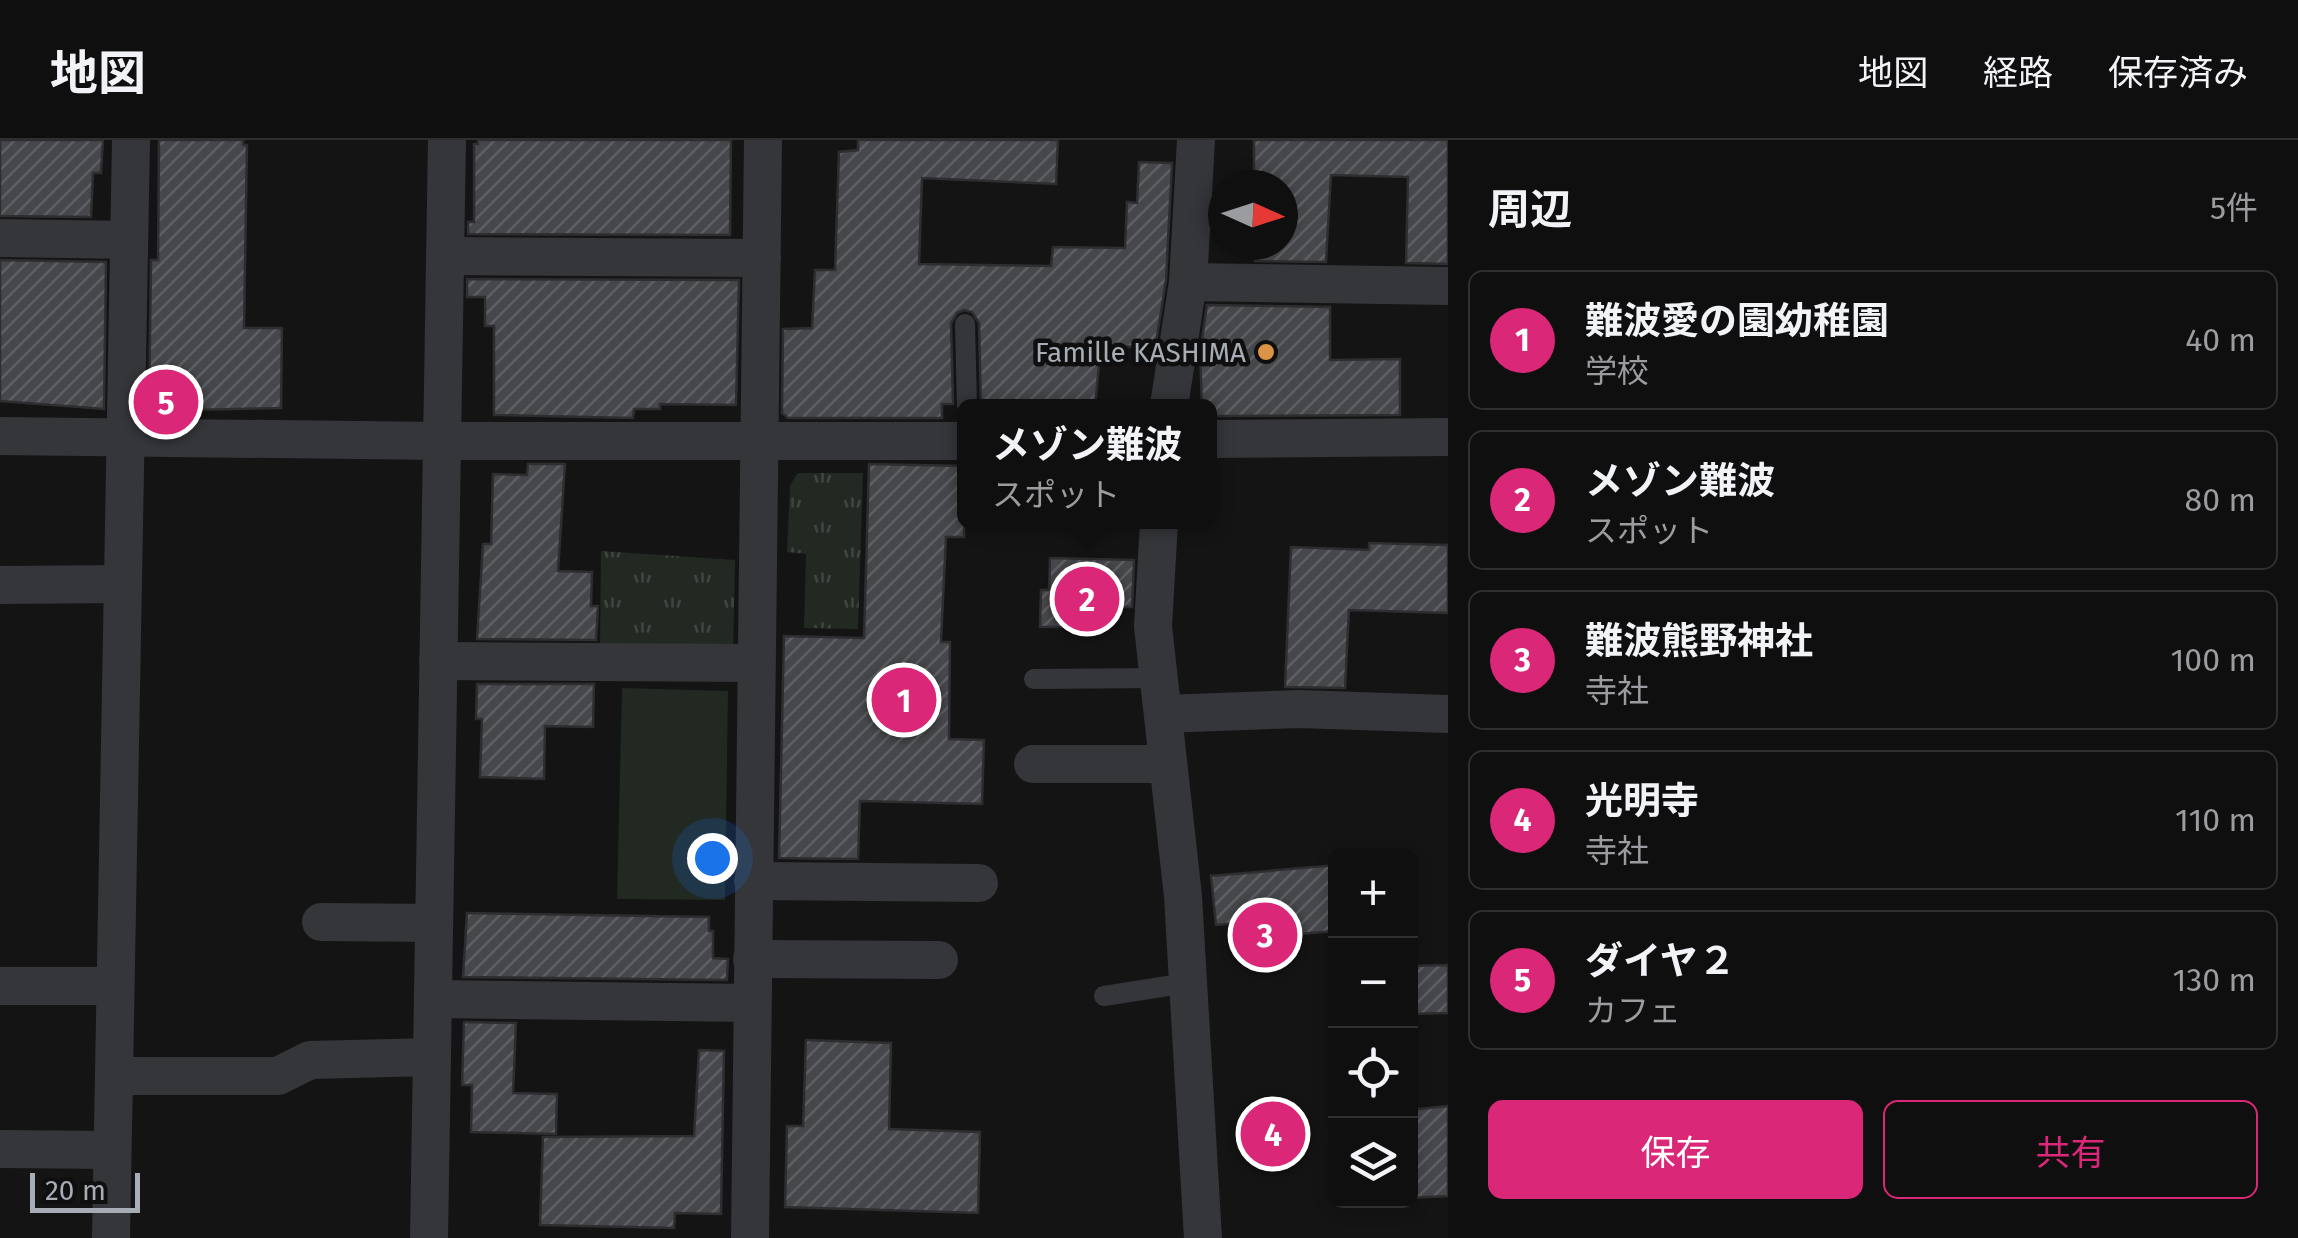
<!DOCTYPE html>
<html lang="ja">
<head>
<meta charset="utf-8">
<style>
	:root { --surface:#0f0f10; --page:#1d1d1e; --text:#f1f3f6; --muted:#9b9c9f; --line:#2f2f30; --accent:#db2777 }
	body { margin:0; font-family:"Fira Sans","Noto Sans JP",sans-serif; background:var(--page); color:var(--text) }
	.controls { position:absolute; right:30px; bottom:30px; display:grid; overflow:hidden; border-radius:15px; box-shadow:0 5px 15px #0003 }
	.controls button { width:90px; height:90px; display:grid; place-items:center; padding:0; border:0; border-bottom:2px solid var(--line); background:var(--surface); color:var(--text); font:50px sans-serif }
	.compass { position:absolute; left:1208px; top:30px; width:90px; height:90px; border-radius:50%; background:var(--surface); box-shadow:0 5px 15px #0003; rotate:93deg }
	.scale { position:absolute; left:30px; bottom:25px; width:110px; box-sizing:border-box; padding-left:10px; border:5px solid #a7adb4; border-top:0; font-size:28px; line-height:35px; white-space:nowrap; color:#a7adb4; -webkit-text-stroke:8px #0f0f10; paint-order:stroke }
	.you { position:absolute; left:712px; top:718px; width:35px; height:35px; margin:-25px; border:8px solid #fff; border-radius:50%; background:#1a73e8; box-shadow:0 0 0 15px #1a73e833 }
	.badge { display:grid; place-items:center; width:65px; height:65px; border-radius:50%; background:var(--accent); color:#fff; font-size:32px; font-weight:700 }
	.pin { position:absolute; translate:-50% -50%; border:5px solid #fff; box-shadow:0 2px 10px #0006 }
	.popup { position:absolute; left:957px; top:259px; width:260px; height:130px; box-sizing:border-box; display:grid; place-content:center; border-radius:15px; background:var(--surface); filter:drop-shadow(0 2px 8px #0005); font-size:32px; white-space:nowrap; color:var(--muted) }
	.popup b { font-size:38px; color:var(--text) }
	.popup::after { content:''; position:absolute; left:50%; top:100%; margin-left:-20px; border:20px solid transparent; border-top-color:var(--surface) }
	.list { margin:0; padding:0; list-style:none }
	h2 { display:flex; justify-content:space-between; align-items:center; height:130px; margin:0; padding:0 40px; font-size:42px }
	h2 small { font-size:32px; font-weight:400; color:var(--muted) }
	.list li { display:grid; grid-template-columns:65px 1fr auto; gap:30px; align-items:center; box-sizing:border-box; height:140px; margin:0 20px 20px; padding:0 20px; border:2px solid var(--line); border-radius:15px }
	.list b { display:block; font-size:38px; white-space:nowrap }
	.list p { margin:0; font-size:32px; white-space:nowrap; color:var(--muted) }
	.list em { font-size:32px; font-style:normal; color:var(--muted) }
	.actions { display:flex; gap:20px; padding:30px 40px }
	.actions a { flex:1; padding:22px 0; border:2px solid var(--accent); border-radius:15px; text-align:center; font-size:35px; color:var(--accent) }
	.actions .main { background:var(--accent); color:#fff }
	.icon { flex:none; width:55px; height:55px; fill:none; stroke:currentColor; stroke-width:2; stroke-linecap:round; stroke-linejoin:round }
	.map { position:relative; flex:none; width:1448px; height:1098px; overflow:hidden }
	header { display:flex; align-items:center; gap:60px; box-sizing:border-box; height:140px; padding:0 50px; background:var(--surface); border-bottom:2px solid var(--line) }
	header strong { font-size:48px }
	nav { display:flex; gap:55px; margin-inline-start:auto; font-size:35px }
	main { display:flex }
	aside { flex:1; background:var(--surface) }
	.map>svg:first-child { display:block }
	.grass { fill:url(#grass-tufts) }
	.garden { fill:#222922 }
	.building { fill:url(#building-hatch); stroke:#2e2e31; stroke-width:2.5 }
	.lines { fill:none; stroke-linecap:round; stroke-linejoin:round }
	.lane { stroke:#35363a; stroke-width:20 }
	.street { stroke:#35363a; stroke-width:38 }
	.poi-dot { fill:#db9446; stroke:#0f0f10; stroke-width:4 }
	.labels { text-anchor:middle; stroke-width:9; stroke-linejoin:round; paint-order:stroke }
	.poi-label { font-size:28px; fill:#a7adb4; stroke:#0f0f10; text-anchor:end }
</style>
</head>
<body>
<header>
<strong>地図</strong>
<nav><a>地図</a><a>経路</a><a>保存済み</a></nav>
</header>
<main>
<div class="map">
<svg width="1448" height="1098" viewBox="0 0 1448 1098">
	<defs>
		<pattern id="grass-tufts" width="24" height="20" patternUnits="userSpaceOnUse" patternTransform="scale(2.5)"><rect width="24" height="20" fill="#222922"/><path d="M3 7l-1-3M5 7V3M7 7l1-3M15 17l-1-3M17 17v-4M19 17l1-3" fill="none" stroke="#3f4540"/></pattern>
		<pattern id="building-hatch" width="6" height="6" patternUnits="userSpaceOnUse" patternTransform="scale(2.5)"><rect width="6" height="6" fill="#46474a"/><path d="M-1 1l2-2M0 6l6-6M5 7l2-2" fill="none" stroke="#5e5f62"/></pattern>
	</defs>
	<rect width="100%" height="100%" fill="#141415"/>
	<!-- grass -->
	<g class="grass">
		<polygon points="798,333 863,333 858,489 804,488 806,414 787,412 790,345"/>
		<polygon points="601,411 735,420 733,513 600,514"/>
	</g>
	<!-- garden -->
	<polygon class="garden" points="622,548 728,551 725,760 617,759"/>
	<!-- building -->
	<g class="building">
		<polygon points="0,0 103,0 101,33 93,33 91,77 0,76"/>
		<polygon points="159,0 243,0 243,5 247,5 244,188 282,188 281,268 149,271 151,120 158,120"/>
		<polygon points="478,0 731,0 730,95 468,94 468,82 474,82 474,4 478,4"/>
		<polygon points="858,0 1058,0 1056,44 922,38 919,124 1051,126 1053,107 1125,108 1127,62 1137,63 1139,22 1172,23 1166,140 1155,209 1101,204 1095,266 981,264 979,183 972,172 964,170 957,173 951,183 953,264 942,264 942,278 788,278 782,273 783,189 812,188 815,130 835,130 839,12 858,10"/>
		<polygon points="1254,0 1448,0 1448,124 1406,123 1408,37 1331,35 1326,122 1255,121 1256,105 1283,105 1283,45 1254,45"/>
		<polygon points="0,120 106,122 104,269 0,261"/>
		<polygon points="467,139 739,140 736,265 660,264 660,269 634,269 633,278 494,275 494,186 485,186 485,157 467,157"/>
		<polygon points="1207,165 1330,167 1330,220 1400,219 1400,275 1210,276 1210,266 1202,266 1200,213"/>
		<polygon points="528,324 565,324 558,431 592,432 591,466 598,466 596,500 477,499 483,404 491,404 493,334 527,335"/>
		<polygon points="869,324 964,326 964,397 946,397 941,502 950,502 949,599 984,600 982,664 860,661 858,719 779,718 784,496 864,498"/>
		<polygon points="1369,403 1448,405 1448,473 1349,470 1345,548 1285,547 1291,407 1369,410"/>
		<polygon points="1050,418 1134,420 1132,467 1090,467 1091,487 1040,487 1041,450 1049,450"/>
		<polygon points="477,544 594,544 593,587 545,586 544,639 480,637 482,579 476,579"/>
		<polygon points="1336,725 1336,791 1273,796 1271,780 1216,785 1211,736"/>
		<polygon points="467,773 709,777 709,791 713,791 713,818 728,819 727,840 463,837"/>
		<polygon points="1448,825 1448,873 1410,874 1410,826"/>
		<polygon points="464,882 516,883 513,953 557,954 556,994 471,992 472,945 462,945"/>
		<polygon points="806,900 891,903 889,989 980,992 978,1073 785,1067 787,986 803,986"/>
		<polygon points="699,910 724,911 721,1074 675,1073 674,1088 540,1085 543,997 694,996"/>
		<polygon points="1448,966 1448,1056 1410,1058 1410,970"/>
	</g>
	<g class="lines">
		<!-- lane -->
		<g class="lane">
			<polyline points="965,184 967,266"/>
			<polyline points="1034,539 1159,538"/>
			<polyline points="1104,856 1187,843"/>
		</g>
		<!-- street -->
		<g class="street">
			<polyline points="0,98 129,100"/>
			<polyline points="445,116 762,118"/>
			<polyline points="1188,142 1448,146"/>
			<polyline points="1169,266 1188,142 1196,0"/>
			<polyline points="0,296 442,301 964,301"/>
			<polyline points="1210,299 1448,297"/>
			<polyline points="1159,382 1153,486 1183,756 1203,1098"/>
			<polyline points="0,445 123,444"/>
			<polyline points="438,521 756,523"/>
			<polyline points="1163,574 1299,569 1448,574"/>
			<polyline points="1033,624 1168,624"/>
			<polyline points="753,741 979,743"/>
			<polyline points="321,782 434,783"/>
			<polyline points="752,819 939,820"/>
			<polyline points="0,846 115,846"/>
			<polyline points="433,859 752,863"/>
			<polyline points="114,936 278,936 310,920 432,917"/>
			<polyline points="0,1009 112,1010"/>
			<polyline points="111,1098 131,0"/>
			<polyline points="429,1098 447,0"/>
			<polyline points="750,1098 763,0"/>
		</g>
	</g>
	<!-- markers -->
	<circle class="poi-dot" cx="1266" cy="212" r="10"/>
	<g class="labels">
		<!-- poi labels -->
		<g class="poi-label">
			<text x="1246" y="222">Famille KASHIMA</text>
		</g>
	</g>
</svg>
<div class="controls">
<button>+</button>
<button>−</button>
<button><svg class="icon" aria-label="locate" viewBox="0 0 24 24"><circle cx="12" cy="12" r="6"/><path d="M12 2v4M12 18v4M2 12h4M18 12h4"/></svg></button>
<button><svg class="icon" aria-label="layers" viewBox="0 0 24 24"><path d="M12 4l9 5-9 5-9-5zM3 14l9 5 9-5"/></svg></button>
</div>
<svg class="compass" viewBox="-18 -18 36 36"><path d="M0-13l5 13h-10z" fill="#e53935"/><path d="M0 13l5-13h-10z" fill="#9b9c9f"/></svg>
<div class="scale">20 m</div>
<div class="you"></div>
<div class="pin badge" style="left:904px;top:560px">1</div>
<div class="pin badge" style="left:1087px;top:459px">2</div>
<div class="popup"><b>メゾン難波</b>スポット</div>
<div class="pin badge" style="left:1265px;top:795px">3</div>
<div class="pin badge" style="left:1273px;top:994px">4</div>
<div class="pin badge" style="left:166px;top:262px">5</div>
</div>
<aside>
<h2>周辺<small>5件</small></h2>
<ul class="list">
<li><span class="badge">1</span><div><b>難波愛の園幼稚園</b><p>学校</p></div><em>40 m</em></li>
<li><span class="badge">2</span><div><b>メゾン難波</b><p>スポット</p></div><em>80 m</em></li>
<li><span class="badge">3</span><div><b>難波熊野神社</b><p>寺社</p></div><em>100 m</em></li>
<li><span class="badge">4</span><div><b>光明寺</b><p>寺社</p></div><em>110 m</em></li>
<li><span class="badge">5</span><div><b>ダイヤ２</b><p>カフェ</p></div><em>130 m</em></li>
</ul>
<div class="actions"><a class="main">保存</a><a>共有</a></div>
</aside>
</main>
</body>
</html>
